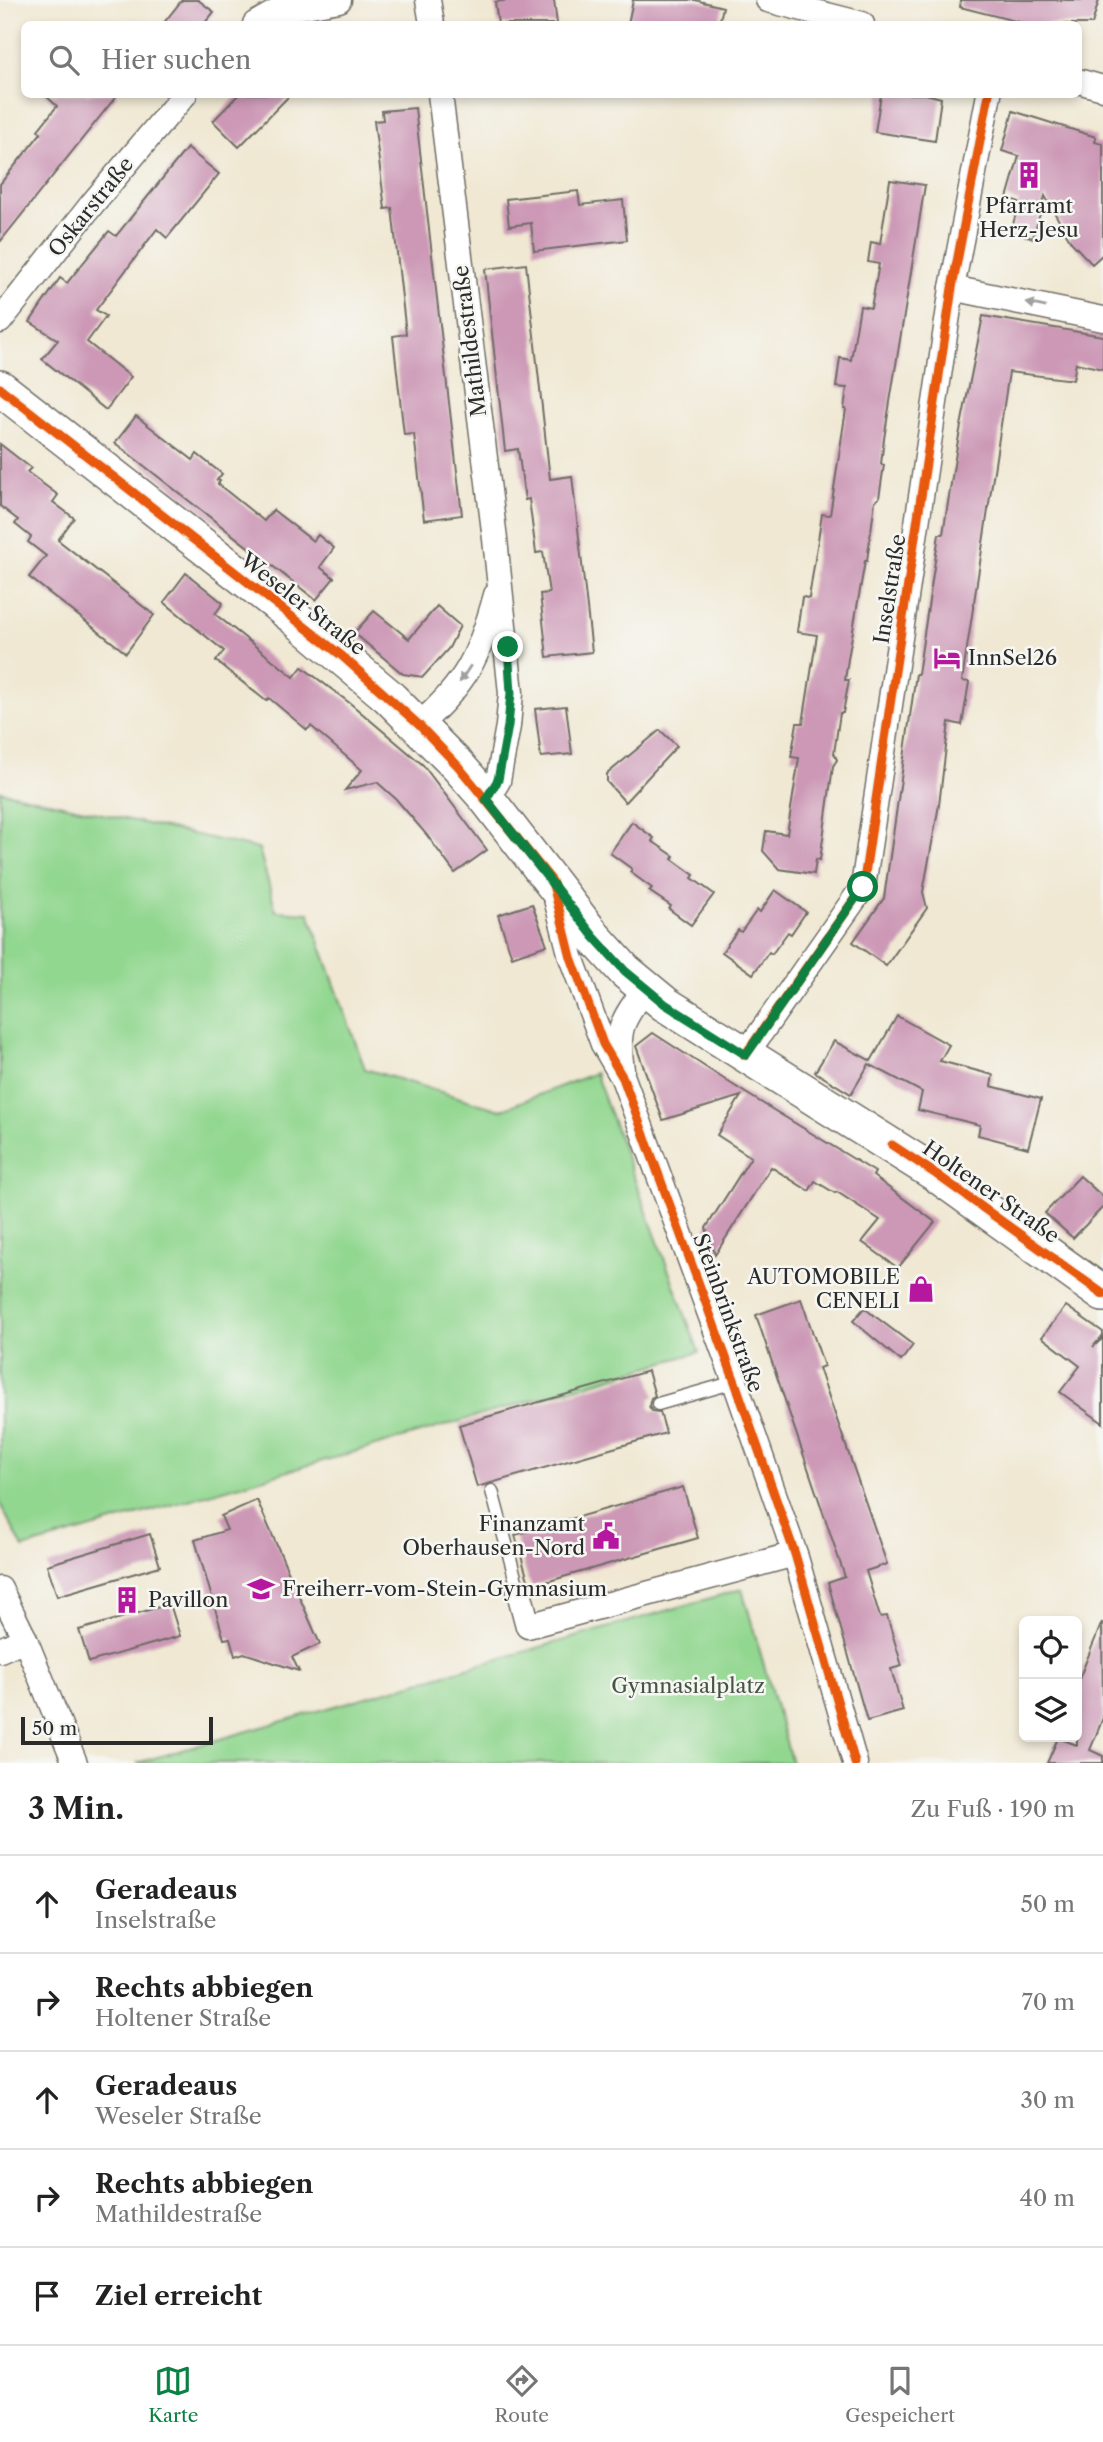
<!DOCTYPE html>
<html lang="de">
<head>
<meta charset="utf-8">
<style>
	:root { --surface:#fff; --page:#f6f6f6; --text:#222; --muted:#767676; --line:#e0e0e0; --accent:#0b8043 }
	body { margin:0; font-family:"Libre Caslon Text",serif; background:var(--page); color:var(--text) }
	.controls { position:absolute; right:21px; bottom:21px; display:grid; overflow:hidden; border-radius:10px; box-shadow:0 4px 10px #0003 }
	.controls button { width:63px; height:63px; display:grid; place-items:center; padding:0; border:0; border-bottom:2px solid var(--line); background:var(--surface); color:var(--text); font:35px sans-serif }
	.scale { position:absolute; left:21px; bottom:18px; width:192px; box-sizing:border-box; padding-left:7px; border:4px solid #2b2b2b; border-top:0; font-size:19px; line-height:24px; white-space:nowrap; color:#2b2b2b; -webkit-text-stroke:5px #f6f6f2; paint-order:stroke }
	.stop { position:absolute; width:21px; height:21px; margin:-16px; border:5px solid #0b8043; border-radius:50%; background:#fff }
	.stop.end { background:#0b8043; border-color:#fff; box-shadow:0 2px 7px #0008 }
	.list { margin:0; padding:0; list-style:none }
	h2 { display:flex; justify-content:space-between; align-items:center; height:91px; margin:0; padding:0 28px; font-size:30px }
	h2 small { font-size:23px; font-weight:400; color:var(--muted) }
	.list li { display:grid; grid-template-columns:46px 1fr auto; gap:21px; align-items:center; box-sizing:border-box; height:98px; padding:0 28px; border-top:2px solid var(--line) }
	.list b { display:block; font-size:26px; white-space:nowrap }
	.list p { margin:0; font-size:23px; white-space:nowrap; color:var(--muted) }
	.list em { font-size:23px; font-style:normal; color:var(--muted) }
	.icon { flex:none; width:38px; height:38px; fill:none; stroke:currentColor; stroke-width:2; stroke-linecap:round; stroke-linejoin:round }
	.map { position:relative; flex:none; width:1103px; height:1763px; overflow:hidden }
	.search { position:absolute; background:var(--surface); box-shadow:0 4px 10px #0003; left:21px; right:21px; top:21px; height:77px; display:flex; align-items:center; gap:18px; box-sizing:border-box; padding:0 24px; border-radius:10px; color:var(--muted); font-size:26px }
	.sheet { height:581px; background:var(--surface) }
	nav { display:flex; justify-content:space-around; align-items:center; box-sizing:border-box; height:98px; border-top:2px solid var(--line); background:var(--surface); font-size:19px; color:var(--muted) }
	nav a { display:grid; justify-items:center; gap:4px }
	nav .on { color:var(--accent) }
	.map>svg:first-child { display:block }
	.green { fill:#92d790; stroke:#5e815e; stroke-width:2 }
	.building { fill:#cc98b6 }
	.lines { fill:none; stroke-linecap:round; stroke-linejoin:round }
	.lane-casing { stroke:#706d66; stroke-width:15 }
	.street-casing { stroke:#706d66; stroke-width:27 }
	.secondary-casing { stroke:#706d66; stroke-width:38 }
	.lane { stroke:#fff; stroke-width:12 }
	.street { stroke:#fff; stroke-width:24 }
	.secondary { stroke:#fff; stroke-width:35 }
	.cycleway-casing { stroke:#f6f6f2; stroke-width:13 }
	.cycleway { stroke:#e8590c; stroke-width:9 }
	.oneway { fill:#a0a0a0 }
	.route { stroke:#0b8043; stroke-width:9 }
	.labels { text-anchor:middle; stroke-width:5; stroke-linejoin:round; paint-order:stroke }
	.poi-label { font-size:21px; fill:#2b2b2b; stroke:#f6f6f2; text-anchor:start }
	.street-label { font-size:21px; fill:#2b2b2b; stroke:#f6f6f2 }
	.park-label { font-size:21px; fill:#455644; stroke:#f6f6f2 }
</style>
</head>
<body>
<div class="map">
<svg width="1103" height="1763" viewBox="0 0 1103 1763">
	<rect width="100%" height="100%" fill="#f6f6f2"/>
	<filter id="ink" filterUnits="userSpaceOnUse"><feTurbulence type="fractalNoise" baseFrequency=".0143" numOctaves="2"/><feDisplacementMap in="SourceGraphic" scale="14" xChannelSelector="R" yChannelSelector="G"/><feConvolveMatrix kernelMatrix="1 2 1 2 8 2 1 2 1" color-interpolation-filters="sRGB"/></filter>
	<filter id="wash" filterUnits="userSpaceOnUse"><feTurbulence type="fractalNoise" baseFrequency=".00686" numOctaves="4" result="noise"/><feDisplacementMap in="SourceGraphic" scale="28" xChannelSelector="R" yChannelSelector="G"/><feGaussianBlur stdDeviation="1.57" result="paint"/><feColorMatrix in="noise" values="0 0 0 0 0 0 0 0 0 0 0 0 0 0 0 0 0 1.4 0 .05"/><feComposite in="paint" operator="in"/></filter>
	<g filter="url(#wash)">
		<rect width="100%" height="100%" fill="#f0e8d3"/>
		<!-- green -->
		<g class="green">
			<polygon points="0,791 259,849 276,911 309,913 365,1069 500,1110 595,1073 699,1352 23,1548 0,1504"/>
			<polygon points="742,1589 792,1763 137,1763"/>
		</g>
		<g id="blocks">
			<!-- building -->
			<g class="building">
				<polygon points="182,0 198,0 214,12 204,24 163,24"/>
				<polygon points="509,0 554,0 557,24 498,24 495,2"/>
				<polygon points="633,0 695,0 723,7 719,24 628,24"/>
				<polygon points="961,0 1099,0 1092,24 1027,24 960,7"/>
				<polygon points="44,94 118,94 0,242 0,184 41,133 38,130 57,106"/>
				<polygon points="239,94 291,94 239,147 213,121"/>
				<polygon points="881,94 926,94 941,98 935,141 875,132"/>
				<polygon points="415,108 462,515 424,520 414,434 404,435 393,336 406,334 392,208 385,209 374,121 383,120 382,111"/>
				<polygon points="1013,111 1096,137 1095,142 1103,144 1103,254 1092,264 1071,242 1045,196 1033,238 1011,232 1019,202 1007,198 1019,156 1002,151"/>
				<polygon points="187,148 219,174 167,238 157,229 96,310 106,316 87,342 131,377 106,410 42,359 58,340 30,322 60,278 67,283 109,231 116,236"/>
				<polygon points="890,180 925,185 884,439 881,464 884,465 879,498 875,501 867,561 865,561 848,659 845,680 849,680 843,713 840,713 834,753 837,760 833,766 820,860 816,859 814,874 779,869 763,851 766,831 787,834 799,758 791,757 797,723 803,723 817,635 797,632 802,597 809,598 822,514 830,515 846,409 844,409 847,388 836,387 840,358 851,360 860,306 871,308 879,264 868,262 871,242 880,244"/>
				<polygon points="578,191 580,205 623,200 627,240 534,251 531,223 509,226 506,199"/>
				<polygon points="526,264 550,479 572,476 592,652 547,657 540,594 549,593 543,552 536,553 529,499 525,500 518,449 505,451 485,269"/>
				<polygon points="983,316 1103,336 1103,369 1076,363 1073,380 1009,372 962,681 969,682 962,725 949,722 939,805 923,892 927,908 886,966 853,942 884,898 916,674 918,674 939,534 943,534 957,446"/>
				<polygon points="136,416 193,460 197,454 222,474 217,480 220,481 218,484 264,521 273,510 313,541 318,535 334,548 320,567 334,578 316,600 115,443"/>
				<polygon points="0,444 31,468 27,472 58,495 53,502 74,518 58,540 154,615 126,653 29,577 46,556 28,542 31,537 15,524 18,520 0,506"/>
				<polygon points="186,573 223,603 215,614 294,677 302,667 351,704 423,765 487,850 455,873 426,834 396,799 377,782 345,790 362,770 311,726 307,730 269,698 266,701 216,661 224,651 164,602"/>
				<polygon points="437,606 460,626 449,648 423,677 403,674 354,633 374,611 409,639"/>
				<polygon points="566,706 572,754 541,757 535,709"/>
				<polygon points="660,730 677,746 625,802 607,782 607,774"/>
				<polygon points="632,822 654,838 652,841 674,856 672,859 694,875 692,878 714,894 691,925 669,909 671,906 649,891 652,888 630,872 632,869 610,853"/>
				<polygon points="775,890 806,912 791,934 788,932 772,954 769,952 753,974 722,952 738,930 741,932 757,910 760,912"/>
				<polygon points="532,904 547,945 512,957 498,915"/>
				<polygon points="897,1016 949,1045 940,1061 993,1075 991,1086 1041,1099 1028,1148 978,1135 980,1125 918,1110 922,1092 869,1064 851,1094 815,1072 834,1041 871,1061"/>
				<polygon points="653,1033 744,1092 875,1172 873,1176 935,1222 898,1268 862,1242 880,1220 837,1192 835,1193 815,1181 809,1191 771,1167 715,1255 706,1228 751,1157 717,1135 741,1096 663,1120 636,1046"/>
				<polygon points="1080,1176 1103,1197 1103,1207 1073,1238 1045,1213"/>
				<polygon points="801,1299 824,1366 819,1368 887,1564 866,1571 880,1617 887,1616 902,1666 891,1669 903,1711 867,1721 828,1583 845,1577 756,1315"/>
				<polygon points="1066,1306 1103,1332 1103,1335 1093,1347 1103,1338 1103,1423 1060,1392 1080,1366 1042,1337"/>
				<polygon points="864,1308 913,1345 901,1361 853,1321"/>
				<polygon points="648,1371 655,1396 651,1398 649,1406 652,1411 660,1412 666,1433 477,1487 459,1425"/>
				<polygon points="683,1487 698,1538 532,1586 528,1580 515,1535"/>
				<polygon points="257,1500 320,1644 292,1657 299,1671 244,1653 235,1656 230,1638 224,1639 195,1540 227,1530 221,1516"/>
				<polygon points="150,1534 160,1566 57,1596 47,1565"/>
				<polygon points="170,1604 180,1636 89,1662 79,1630"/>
				<polygon points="1102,1622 1103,1718 1090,1750 1103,1756 1103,1763 1047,1763 1058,1738 1077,1745 1077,1684"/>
			</g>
		</g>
	</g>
	<g filter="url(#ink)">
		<use href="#blocks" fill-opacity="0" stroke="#706d66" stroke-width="2"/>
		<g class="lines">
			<defs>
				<g id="lane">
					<polyline points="658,1404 735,1382"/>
					<polyline points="492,1491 519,1592"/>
				</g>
				<g id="street">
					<polyline points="428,0 432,24"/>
					<polyline points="768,0 862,24"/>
					<polyline points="255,24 278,11 339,0"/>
					<polyline points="1078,81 1103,88"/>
					<polyline points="440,94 495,539 511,693 508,726 498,781 487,799"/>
					<polyline points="952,288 1103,319"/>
					<polyline points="0,321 93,203 185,94"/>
					<path d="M419 725C467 682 479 657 496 595"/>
					<polyline points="555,895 571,957 603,1044 623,1078 735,1382 795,1554 855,1763"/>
					<polyline points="745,1055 863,887 952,288 989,94"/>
					<path d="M622 1070C616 1028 621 1022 646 988"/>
					<polyline points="0,1589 25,1639 75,1763"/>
					<polyline points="519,1592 528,1626 795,1554"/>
					<polyline points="0,1650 25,1639"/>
				</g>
				<polyline id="secondary" points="0,388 294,617 388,696 458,766 487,799 594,937 625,971 665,1004 936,1174 1103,1294"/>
			</defs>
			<!-- lane casing -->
			<use href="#lane" class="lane-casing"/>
			<!-- street casing -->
			<use href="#street" class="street-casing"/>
			<!-- secondary casing -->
			<use href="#secondary" class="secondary-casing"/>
			<!-- lane -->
			<use href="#lane" class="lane"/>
			<!-- street -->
			<use href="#street" class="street"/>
			<!-- secondary -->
			<use href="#secondary" class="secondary"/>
			<defs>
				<g id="cycleway">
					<polyline points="0,388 342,656 419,725 458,766 552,881 571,957 603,1044 623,1078 735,1382 795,1554 855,1763"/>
					<polyline points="745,1055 863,887 952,288 989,94"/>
					<polyline points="892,1145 936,1174 1103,1294"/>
				</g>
			</defs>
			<!-- cycleway casing -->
			<use href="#cycleway" class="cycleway-casing"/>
			<!-- cycleway -->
			<use href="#cycleway" class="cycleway"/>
		</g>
		<!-- one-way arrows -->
		<defs><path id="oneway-solid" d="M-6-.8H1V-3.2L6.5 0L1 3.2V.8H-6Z" transform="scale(1.75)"/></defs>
		<g class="oneway">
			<use href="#oneway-solid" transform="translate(1036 305) rotate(-168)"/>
			<use href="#oneway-solid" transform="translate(465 674) rotate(123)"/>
		</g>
	</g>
	<g class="lines" filter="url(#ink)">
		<!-- route -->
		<polyline class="route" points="508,647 511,693 508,726 498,780 486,799 594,937 625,971 665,1004 746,1055 863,887"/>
	</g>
	<!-- icons -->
	<defs>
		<symbol id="building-bare" viewBox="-9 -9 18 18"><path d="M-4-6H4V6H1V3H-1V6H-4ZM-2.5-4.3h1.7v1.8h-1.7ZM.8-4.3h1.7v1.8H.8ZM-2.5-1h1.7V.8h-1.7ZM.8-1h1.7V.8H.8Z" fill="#b5179e" stroke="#f6f6f2" stroke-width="2.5" paint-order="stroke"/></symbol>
		<symbol id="hotel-bare" viewBox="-9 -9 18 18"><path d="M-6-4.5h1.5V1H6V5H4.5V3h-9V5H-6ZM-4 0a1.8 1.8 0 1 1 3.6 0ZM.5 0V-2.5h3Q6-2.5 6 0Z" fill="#b5179e" stroke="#f6f6f2" stroke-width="2.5" paint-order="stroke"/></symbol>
		<symbol id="shop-bare" viewBox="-9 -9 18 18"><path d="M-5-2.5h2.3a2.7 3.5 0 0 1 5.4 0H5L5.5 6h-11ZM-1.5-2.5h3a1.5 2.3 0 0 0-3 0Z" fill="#b5179e" stroke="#f6f6f2" stroke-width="2.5" paint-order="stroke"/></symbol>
		<symbol id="civic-bare" viewBox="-9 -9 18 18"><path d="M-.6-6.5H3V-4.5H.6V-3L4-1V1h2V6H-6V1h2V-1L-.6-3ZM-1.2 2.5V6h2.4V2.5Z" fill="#b5179e" stroke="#f6f6f2" stroke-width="2.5" paint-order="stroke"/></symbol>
		<symbol id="school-bare" viewBox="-9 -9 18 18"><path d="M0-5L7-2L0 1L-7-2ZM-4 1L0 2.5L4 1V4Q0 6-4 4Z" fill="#b5179e" stroke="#f6f6f2" stroke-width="2.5" paint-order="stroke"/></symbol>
	</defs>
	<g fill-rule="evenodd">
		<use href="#building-bare" x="1010" y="156" width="38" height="38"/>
		<use href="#hotel-bare" x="928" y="639" width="38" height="38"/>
		<use href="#shop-bare" x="902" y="1270" width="38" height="38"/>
		<use href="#civic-bare" x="587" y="1517" width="38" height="38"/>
		<use href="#school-bare" x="242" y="1570" width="38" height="38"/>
		<use href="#building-bare" x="108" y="1581" width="38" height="38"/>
	</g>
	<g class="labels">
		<!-- poi labels -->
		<g class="poi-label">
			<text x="1029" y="213" text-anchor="middle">Pfarramt<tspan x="1029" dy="24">Herz-Jesu</tspan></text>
			<text x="968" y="665">InnSel26</text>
			<text x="900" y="1284" text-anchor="end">AUTOMOBILE<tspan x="900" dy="24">CENELI</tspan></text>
			<text x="585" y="1531" text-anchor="end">Finanzamt<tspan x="585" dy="24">Oberhausen-Nord</tspan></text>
			<text x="282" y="1596">Freiherr-vom-Stein-Gymnasium</text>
			<text x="148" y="1607">Pavillon</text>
		</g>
		<!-- street labels -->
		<g class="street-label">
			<text transform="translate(91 207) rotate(-51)" y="7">Oskarstraße</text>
			<text transform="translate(470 341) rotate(-97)" y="7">Mathildestraße</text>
			<text transform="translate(890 589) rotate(-81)" y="7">Inselstraße</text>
			<text transform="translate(303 604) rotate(38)" y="7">Weseler Straße</text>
			<text transform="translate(991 1192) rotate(35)" y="7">Holtener Straße</text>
			<text transform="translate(728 1313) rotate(70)" y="7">Steinbrinkstraße</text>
		</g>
		<!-- park labels -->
		<g class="park-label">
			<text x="688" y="1693">Gymnasialplatz</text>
		</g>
	</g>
</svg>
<div class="controls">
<button><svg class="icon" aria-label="locate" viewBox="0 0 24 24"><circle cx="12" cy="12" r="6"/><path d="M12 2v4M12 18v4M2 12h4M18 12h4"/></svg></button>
<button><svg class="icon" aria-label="layers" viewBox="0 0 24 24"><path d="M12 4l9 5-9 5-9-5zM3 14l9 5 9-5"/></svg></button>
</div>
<div class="scale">50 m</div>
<div class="stop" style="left:863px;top:887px"></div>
<div class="stop end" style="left:508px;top:647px"></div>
<div class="search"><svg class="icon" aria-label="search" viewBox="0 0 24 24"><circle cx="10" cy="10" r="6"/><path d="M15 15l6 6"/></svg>Hier suchen</div>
</div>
<section class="sheet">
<h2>3 Min.<small>Zu Fuß · 190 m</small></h2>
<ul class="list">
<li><svg class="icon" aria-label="ahead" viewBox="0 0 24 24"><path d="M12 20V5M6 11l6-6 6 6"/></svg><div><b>Geradeaus</b><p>Inselstraße</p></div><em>50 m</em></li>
<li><svg class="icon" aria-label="right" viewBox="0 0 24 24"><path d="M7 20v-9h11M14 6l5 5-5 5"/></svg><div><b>Rechts abbiegen</b><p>Holtener Straße</p></div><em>70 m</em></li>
<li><svg class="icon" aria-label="ahead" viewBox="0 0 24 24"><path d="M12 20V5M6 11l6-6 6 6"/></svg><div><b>Geradeaus</b><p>Weseler Straße</p></div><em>30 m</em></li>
<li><svg class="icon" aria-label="right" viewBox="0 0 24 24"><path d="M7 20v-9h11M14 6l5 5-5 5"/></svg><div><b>Rechts abbiegen</b><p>Mathildestraße</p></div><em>40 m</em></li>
<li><svg class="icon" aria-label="arrive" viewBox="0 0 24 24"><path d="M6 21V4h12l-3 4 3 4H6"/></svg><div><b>Ziel erreicht</b></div></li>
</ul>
</section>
<nav>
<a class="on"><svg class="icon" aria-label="map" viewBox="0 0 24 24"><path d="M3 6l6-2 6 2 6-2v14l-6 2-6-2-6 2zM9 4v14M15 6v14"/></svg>Karte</a>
<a><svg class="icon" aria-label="directions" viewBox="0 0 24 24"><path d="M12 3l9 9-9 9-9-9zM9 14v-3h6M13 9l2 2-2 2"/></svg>Route</a>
<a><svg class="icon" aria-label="saved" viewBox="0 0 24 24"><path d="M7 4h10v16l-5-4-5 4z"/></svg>Gespeichert</a>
</nav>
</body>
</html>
